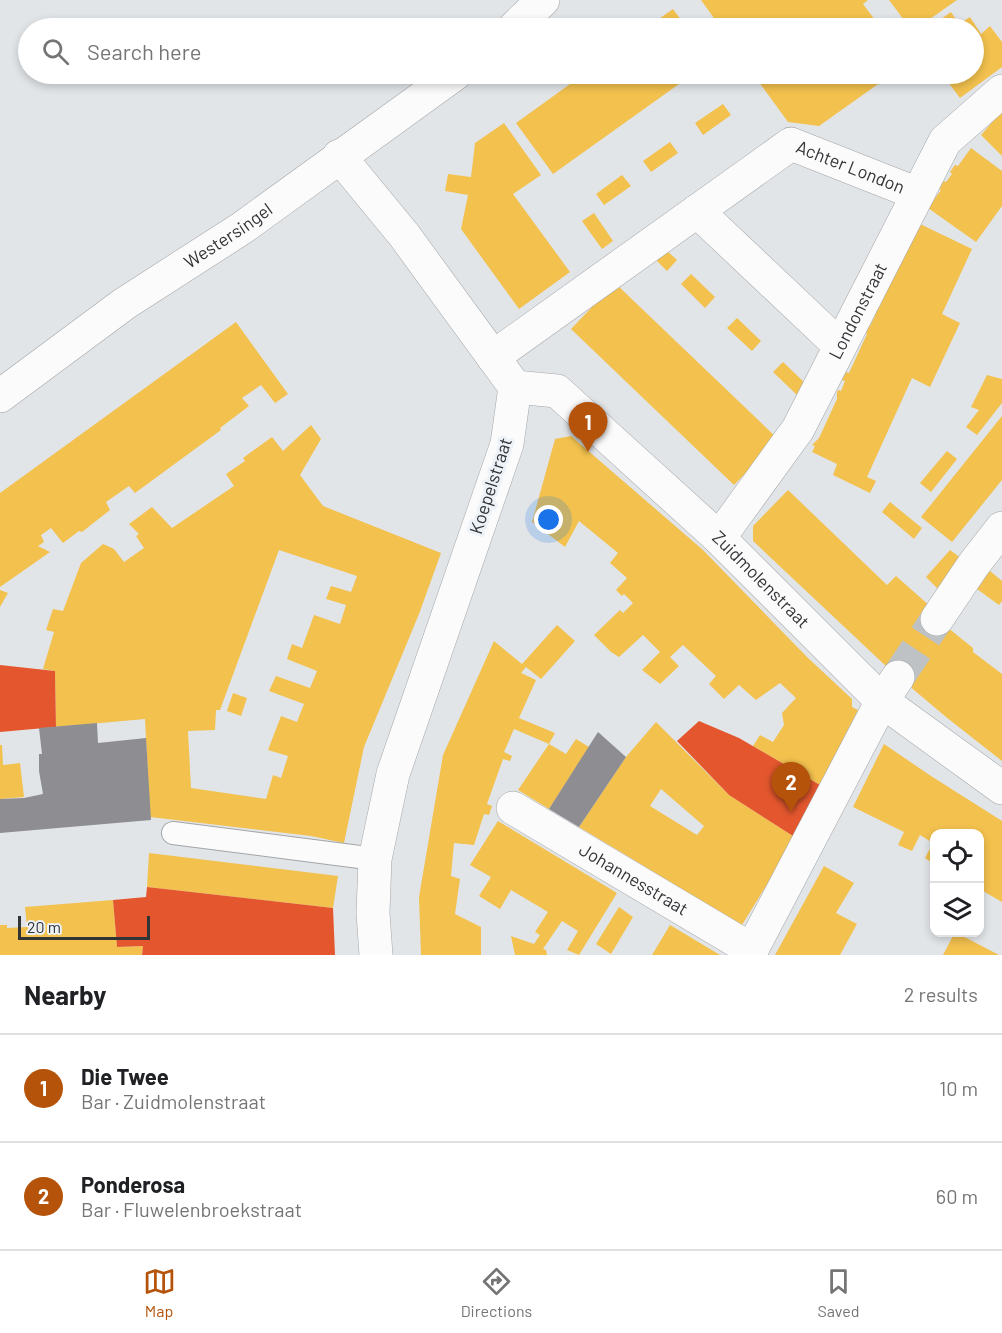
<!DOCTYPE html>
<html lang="en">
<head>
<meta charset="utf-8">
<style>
	:root { --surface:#fff; --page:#f2f2f2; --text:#202124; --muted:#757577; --line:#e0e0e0; --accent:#b45309 }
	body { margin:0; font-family:Barlow,sans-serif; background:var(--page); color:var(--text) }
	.controls { position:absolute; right:18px; bottom:18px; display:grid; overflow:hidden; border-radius:12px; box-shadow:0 3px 9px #0003 }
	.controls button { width:54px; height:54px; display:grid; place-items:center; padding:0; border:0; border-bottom:2px solid var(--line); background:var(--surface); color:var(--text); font:30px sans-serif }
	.scale { position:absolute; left:18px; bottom:15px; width:132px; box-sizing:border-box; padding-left:6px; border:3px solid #323436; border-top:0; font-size:16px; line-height:21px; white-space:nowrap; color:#323436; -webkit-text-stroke:4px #edf2f8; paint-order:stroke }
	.you { position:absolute; left:549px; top:520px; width:21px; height:21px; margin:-15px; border:4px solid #fff; border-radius:50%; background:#1a73e8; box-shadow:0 0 0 9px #1a73e833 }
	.badge { display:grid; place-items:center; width:39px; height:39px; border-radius:50%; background:var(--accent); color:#fff; font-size:20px; font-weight:700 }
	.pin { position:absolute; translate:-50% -50px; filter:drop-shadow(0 2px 3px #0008) }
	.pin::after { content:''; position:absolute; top:32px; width:21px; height:18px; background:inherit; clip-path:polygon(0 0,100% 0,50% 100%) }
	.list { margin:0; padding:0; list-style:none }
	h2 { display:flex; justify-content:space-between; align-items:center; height:78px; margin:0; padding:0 24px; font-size:26px }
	h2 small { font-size:20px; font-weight:400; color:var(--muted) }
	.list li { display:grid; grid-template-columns:39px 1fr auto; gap:18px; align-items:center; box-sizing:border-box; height:108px; padding:0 24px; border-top:2px solid var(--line) }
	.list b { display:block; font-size:22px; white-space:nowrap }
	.list p { margin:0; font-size:20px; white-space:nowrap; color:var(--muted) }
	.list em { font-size:20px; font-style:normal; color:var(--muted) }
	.icon { flex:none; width:33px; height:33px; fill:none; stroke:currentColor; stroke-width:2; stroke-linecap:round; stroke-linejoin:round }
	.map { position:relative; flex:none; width:1002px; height:955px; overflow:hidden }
	.search { position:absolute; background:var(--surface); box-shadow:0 3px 9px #0003; left:18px; right:18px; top:18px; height:66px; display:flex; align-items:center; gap:15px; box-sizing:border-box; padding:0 21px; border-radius:33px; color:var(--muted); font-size:22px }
	.sheet { height:294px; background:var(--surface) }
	nav { display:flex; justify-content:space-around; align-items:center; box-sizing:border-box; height:84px; border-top:2px solid var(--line); background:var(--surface); font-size:16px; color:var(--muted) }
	nav a { display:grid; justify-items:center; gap:3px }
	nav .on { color:var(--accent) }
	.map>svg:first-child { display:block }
	.homes { fill:#f2c14e; fill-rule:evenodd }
	.shops { fill:#e4572e }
	.industry { fill:#8d8d92 }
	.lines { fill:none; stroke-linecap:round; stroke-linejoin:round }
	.minor-tunnel { stroke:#bfc2c4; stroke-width:33; stroke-dasharray:33 16; stroke-linecap:butt }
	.service-casing { stroke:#a3a5a7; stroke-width:24 }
	.pedestrian-casing { stroke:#a3a5a7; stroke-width:34 }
	.minor-casing { stroke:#a3a5a7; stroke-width:34 }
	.secondary-casing { stroke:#a3a5a7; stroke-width:34 }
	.service { stroke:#fbfbfc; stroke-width:22 }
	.pedestrian { stroke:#fbfbfc; stroke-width:33 }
	.minor { stroke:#fbfbfc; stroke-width:33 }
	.secondary { stroke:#fbfbfc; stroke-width:33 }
	.labels { text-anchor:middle; stroke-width:6; stroke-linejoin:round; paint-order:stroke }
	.street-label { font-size:18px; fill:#323436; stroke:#edf2f8 }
</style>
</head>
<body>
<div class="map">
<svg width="1002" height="955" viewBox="0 0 1002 955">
	<rect width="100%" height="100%" fill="#e2e5e8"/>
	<!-- homes -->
	<g class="homes">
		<polygon points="701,0 868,0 863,4 881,28 721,28"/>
		<polygon points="889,0 957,0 917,28 910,28"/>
		<polygon points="673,9 687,28 646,28"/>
		<polygon points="951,12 959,24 970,17 981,34 990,26 1002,42 1002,67 960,98 942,74 974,74 974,28 928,28"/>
		<polygon points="584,74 693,74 553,174 516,123"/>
		<polygon points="753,74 888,74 888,77 819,126 788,122"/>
		<polygon points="723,104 731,115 703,135 695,123"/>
		<polygon points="1002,111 1002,156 981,135"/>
		<polygon points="504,123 541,175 513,194 570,272 519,309 461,229 468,195 445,191 448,174 471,177 475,143"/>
		<polygon points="670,142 678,153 651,172 643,161"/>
		<polygon points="971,148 1002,171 1002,206 976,242 928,208 941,190 939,189 943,182 944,181 946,182 952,174 950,172 955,165 958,166"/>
		<polygon points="622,175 631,186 604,205 596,194"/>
		<polygon points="594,213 613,241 602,249 582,221"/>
		<polygon points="918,223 972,249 942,314 960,323 930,387 912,378 867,477 876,481 870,493 833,475 837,464 812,452 815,446 812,445 819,438 837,399 837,392 838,390 841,391 845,381 842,380 846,372 849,373 867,334 866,333 868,325 870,326 875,316 872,315 876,307 879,308"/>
		<polygon points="665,249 677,260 667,271 653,257"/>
		<polygon points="691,274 715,297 705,308 681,284"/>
		<polygon points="615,283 778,439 734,485 571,329"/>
		<polygon points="737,318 761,341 752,351 727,328"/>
		<polygon points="236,322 288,394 275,403 261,385 242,398 249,406 220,428 221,430 135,493 129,486 106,502 110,510 82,532 79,531 63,543 51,528 41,535 44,542 38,546 50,552 0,587 0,493"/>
		<polygon points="783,362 807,385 797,395 773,372"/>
		<polygon points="987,375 1002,379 1002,403 977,435 966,427 979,410 971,407"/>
		<polygon points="1002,416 1002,480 952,542 921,517"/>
		<path d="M311 425 321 439 300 475 323 506 441 553 419 614 364 747 344 843 311 836 150 817 145 719 56 727 55 671 43 669 54 632 46 630 53 609 63 611 81 563 103 544 114 549 124 562 144 548 136 536 139 534 129 524 152 507 172 528 234 486 226 474 245 461 243 458 272 437 283 451ZM279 550 357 576 351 592 331 586 326 599 346 605 340 624 314 615 302 648 292 644 287 659 317 671 310 688 276 676 269 691 304 704 297 722 281 716 268 750 288 756 281 778 273 775 266 799 191 788 188 731 215 730 216 710H220Z"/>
		<polygon points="571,436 703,550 807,657 852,699 852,707 858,710 820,785 753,746 760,735 773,742 784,725 782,713 796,698 780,683 756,700 739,685 724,699 709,684 716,676 683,645 670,657 679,666 660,684 642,670 660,652 643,635 619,657 611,652 594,635 620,610 623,613 633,603 624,594 622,596 616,590 627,578 610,563 618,553 579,521 565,547 532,522 555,439"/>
		<polygon points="947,451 957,459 931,492 920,483"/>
		<polygon points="788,490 887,585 896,576 931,607 937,619 973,648 973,652 1002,674 1002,761 946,717 888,668 753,541 753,526"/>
		<polygon points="890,502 922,528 914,539 882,512"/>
		<polygon points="950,550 965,561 941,592 926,577"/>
		<polygon points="990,571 1002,581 1002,601 999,605 977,589"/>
		<polygon points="0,590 8,593 0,607"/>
		<polygon points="557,625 575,641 541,679 526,667 521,673 536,680 519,718 555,733 549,744 566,754 576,739 589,747 549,809 518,790 549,744 514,729 504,752 512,756 510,761 503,759 487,804 492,806 489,815 484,814 474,845 454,843 451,876 460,879 455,914 481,927 481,955 421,955 419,897 443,755 494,641 522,664"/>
		<polygon points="233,693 247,698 241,716 227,711"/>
		<path d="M656 722 729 795 793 836 774 873 742 925 579 827 626 757ZM661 789 704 826 697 835 650 806Z"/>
		<polygon points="884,744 931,776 1002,821 1002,902 983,891 980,896 980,834 934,834 934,864 925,858 933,843 920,835 912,851 898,845 904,832 853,807"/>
		<polygon points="0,745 2,745 3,765 20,763 24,797 0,799"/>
		<polygon points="498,821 617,893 579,955 567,950 578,931 562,921 543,949 546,950 547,955 515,955 511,936 534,944 540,935 535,932 548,912 511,890 500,909 479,896 491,877 470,865"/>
		<polygon points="149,853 338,876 333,908 147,887"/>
		<polygon points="824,866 854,883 836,913 857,924 840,955 775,955"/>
		<polygon points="113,900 117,947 143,946 142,955 0,955 0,925 7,925 7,928 27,927 25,907"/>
		<polygon points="619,907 633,917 611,954 596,944"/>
		<polygon points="670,925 720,955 652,955"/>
		<polygon points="955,932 999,955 943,955"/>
	</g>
	<!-- shops -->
	<g class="shops">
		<polygon points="0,665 55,671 56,727 0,732"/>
		<polygon points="699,721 739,738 820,785 793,836 729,795 677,741"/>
		<polygon points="147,887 333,908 335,955 142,955 143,946 117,947 113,900 146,897"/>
	</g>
	<!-- industry -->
	<g class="industry">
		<polygon points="97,723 98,743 146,738 151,820 0,833 0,799 24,798 43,794 39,771 39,754 42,754 39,728"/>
		<polygon points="598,732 626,757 579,827 549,809"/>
	</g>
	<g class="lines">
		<!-- minor-tunnel -->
		<polyline class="minor-tunnel" points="898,677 937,619"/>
		<defs>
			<polyline id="service" points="173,833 375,859"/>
			<polyline id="pedestrian" points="882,701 1002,788"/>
			<g id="minor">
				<polyline points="339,156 404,235 515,387 507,444 393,774 375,859 373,913 376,955"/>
				<polyline points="697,211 840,346"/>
				<path id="s1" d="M493 357 791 144 918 194"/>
				<path id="s2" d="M515 387 557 391 719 538 882 701"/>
				<path id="s3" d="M719 538 798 429 945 141 1002 91"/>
				<polyline points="937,619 974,564 1002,528"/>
				<path id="s4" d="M513 808 752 950"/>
				<polyline points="749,955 882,701 898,677"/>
			</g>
			<g id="secondary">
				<polyline points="514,28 543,0"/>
				<path id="s5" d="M0 396 124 304 242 228 455 74"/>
			</g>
		</defs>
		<!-- service casing -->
		<use href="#service" class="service-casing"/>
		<!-- pedestrian casing -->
		<use href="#pedestrian" class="pedestrian-casing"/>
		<!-- minor casing -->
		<use href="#minor" class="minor-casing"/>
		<!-- secondary casing -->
		<use href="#secondary" class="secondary-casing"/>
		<!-- service -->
		<use href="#service" class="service"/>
		<!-- pedestrian -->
		<use href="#pedestrian" class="pedestrian"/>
		<!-- minor -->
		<use href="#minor" class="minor"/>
		<!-- secondary -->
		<use href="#secondary" class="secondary"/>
	</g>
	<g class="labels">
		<!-- street labels -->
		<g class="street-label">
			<text dy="6" stroke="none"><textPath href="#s1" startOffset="430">Achter London</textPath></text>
			<text dy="6" stroke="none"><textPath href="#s5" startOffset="279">Westersingel</textPath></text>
			<text dy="6" stroke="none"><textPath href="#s3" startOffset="267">Londonstraat</textPath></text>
			<text transform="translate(491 486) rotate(-72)" y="6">Koepelstraat</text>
			<text dy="6" stroke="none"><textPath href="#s2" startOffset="320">Zuidmolenstraat</textPath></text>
			<text dy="6" stroke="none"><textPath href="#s4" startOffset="140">Johannesstraat</textPath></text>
		</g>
	</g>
</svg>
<div class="controls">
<button><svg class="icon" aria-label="locate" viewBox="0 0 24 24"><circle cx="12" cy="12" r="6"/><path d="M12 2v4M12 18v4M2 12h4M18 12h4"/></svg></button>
<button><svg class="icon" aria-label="layers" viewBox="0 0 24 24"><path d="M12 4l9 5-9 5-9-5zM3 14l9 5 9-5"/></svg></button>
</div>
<div class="scale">20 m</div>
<div class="you"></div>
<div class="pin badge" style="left:588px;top:452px">1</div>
<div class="pin badge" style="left:791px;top:812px">2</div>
<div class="search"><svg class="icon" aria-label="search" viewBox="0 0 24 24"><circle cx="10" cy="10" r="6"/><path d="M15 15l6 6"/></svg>Search here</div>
</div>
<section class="sheet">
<h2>Nearby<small>2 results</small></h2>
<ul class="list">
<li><span class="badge">1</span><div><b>Die Twee</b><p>Bar · Zuidmolenstraat</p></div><em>10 m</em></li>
<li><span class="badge">2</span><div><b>Ponderosa</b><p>Bar · Fluwelenbroekstraat</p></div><em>60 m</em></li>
</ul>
</section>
<nav>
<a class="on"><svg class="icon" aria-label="map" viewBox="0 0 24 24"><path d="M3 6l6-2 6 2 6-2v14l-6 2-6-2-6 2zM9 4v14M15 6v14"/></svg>Map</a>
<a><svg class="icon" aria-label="directions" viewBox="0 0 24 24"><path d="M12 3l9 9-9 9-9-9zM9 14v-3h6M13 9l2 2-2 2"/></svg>Directions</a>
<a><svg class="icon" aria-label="saved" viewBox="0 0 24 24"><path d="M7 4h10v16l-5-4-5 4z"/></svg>Saved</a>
</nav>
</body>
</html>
